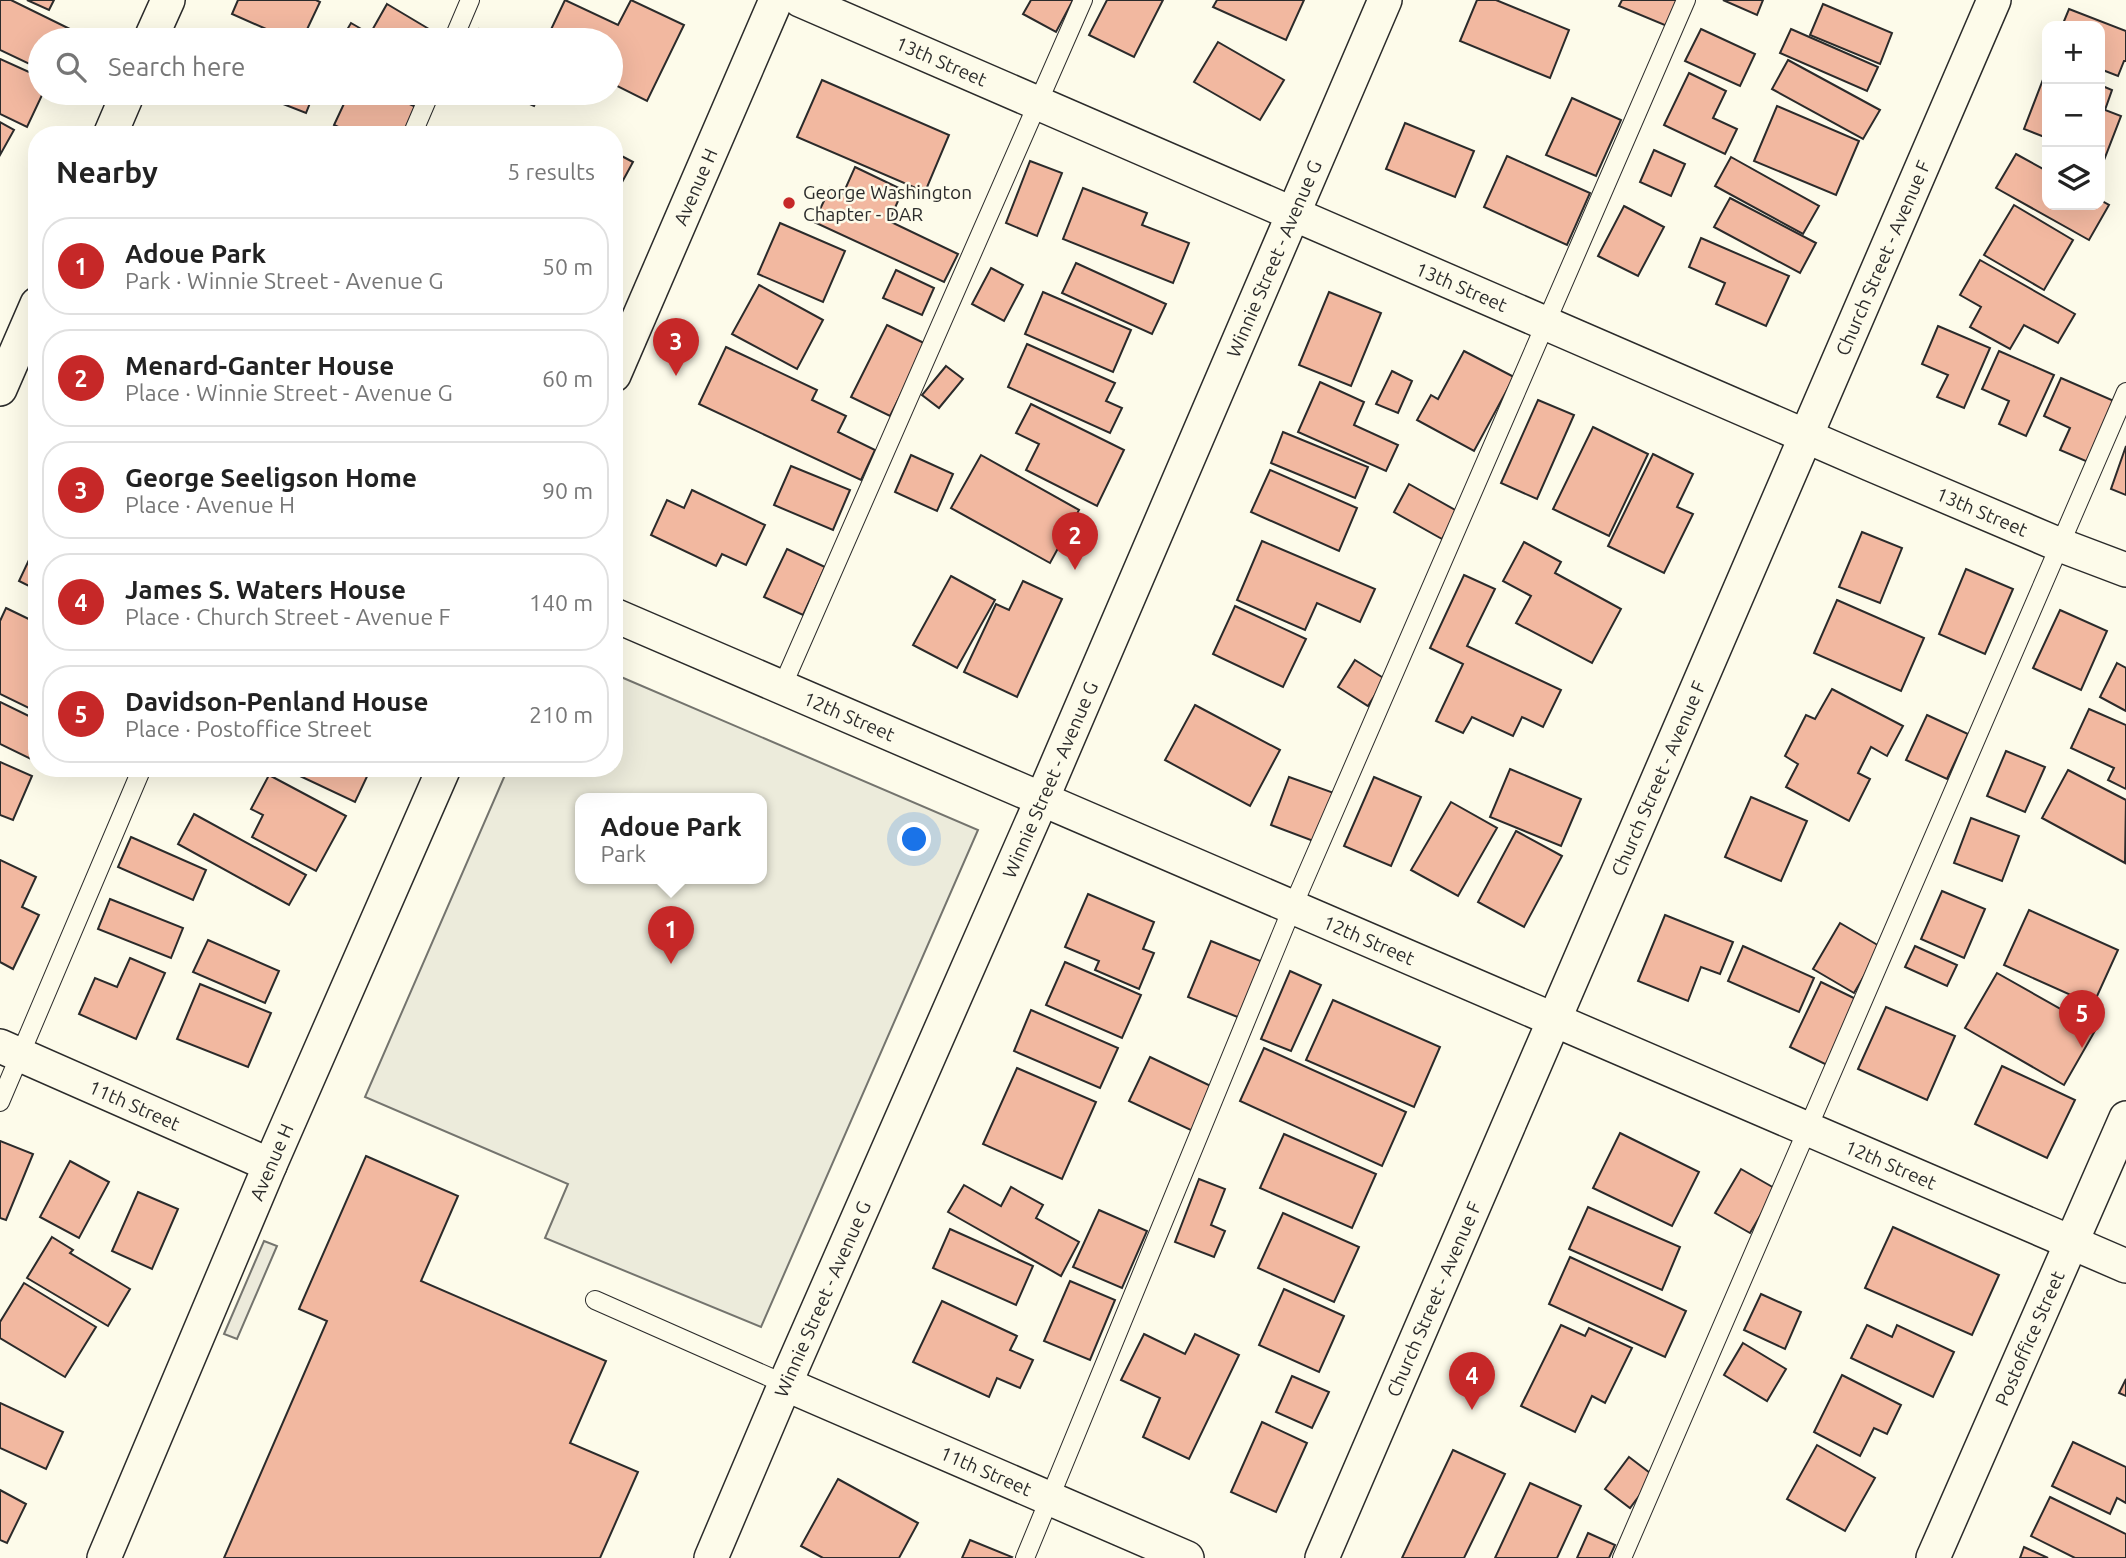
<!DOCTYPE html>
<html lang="en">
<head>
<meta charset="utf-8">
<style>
	:root { --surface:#fff; --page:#f6f6f6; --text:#222; --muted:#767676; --line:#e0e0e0; --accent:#c62828 }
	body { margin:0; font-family:Ubuntu,sans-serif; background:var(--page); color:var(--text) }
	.controls { position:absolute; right:21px; top:21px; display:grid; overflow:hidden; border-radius:14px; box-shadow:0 7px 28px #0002 }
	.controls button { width:63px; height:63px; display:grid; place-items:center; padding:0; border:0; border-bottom:2px solid var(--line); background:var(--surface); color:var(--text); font:35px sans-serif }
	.you { position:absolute; left:915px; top:840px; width:24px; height:24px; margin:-18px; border:5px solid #fff; border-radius:50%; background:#1a73e8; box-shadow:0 0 0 10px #1a73e833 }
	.badge { display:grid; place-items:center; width:46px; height:46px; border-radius:50%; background:var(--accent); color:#fff; font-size:23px; font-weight:700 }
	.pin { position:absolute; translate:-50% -58px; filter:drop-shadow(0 2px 4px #0008) }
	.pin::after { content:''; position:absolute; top:37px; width:24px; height:21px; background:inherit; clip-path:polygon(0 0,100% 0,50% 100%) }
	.popup { position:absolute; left:575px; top:793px; width:192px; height:91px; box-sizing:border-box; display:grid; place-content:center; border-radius:14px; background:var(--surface); filter:drop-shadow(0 2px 5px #0005); font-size:23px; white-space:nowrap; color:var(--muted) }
	.popup b { font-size:26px; color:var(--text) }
	.popup::after { content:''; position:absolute; left:50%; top:100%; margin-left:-14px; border:14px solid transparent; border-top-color:var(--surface) }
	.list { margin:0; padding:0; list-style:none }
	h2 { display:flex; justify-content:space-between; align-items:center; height:91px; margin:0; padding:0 28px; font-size:30px }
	h2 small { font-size:23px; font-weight:400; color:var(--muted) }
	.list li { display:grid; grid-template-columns:46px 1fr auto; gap:21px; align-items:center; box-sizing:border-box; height:98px; margin:0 14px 14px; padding:0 14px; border:2px solid var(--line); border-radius:28px }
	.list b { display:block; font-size:26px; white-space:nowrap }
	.list p { margin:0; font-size:23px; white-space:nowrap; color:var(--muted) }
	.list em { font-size:23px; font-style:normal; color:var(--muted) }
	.icon { flex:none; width:38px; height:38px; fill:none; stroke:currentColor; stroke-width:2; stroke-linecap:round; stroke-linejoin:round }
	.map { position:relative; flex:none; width:2126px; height:1558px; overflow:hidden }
	.search { position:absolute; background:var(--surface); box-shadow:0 7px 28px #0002; left:28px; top:28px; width:595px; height:77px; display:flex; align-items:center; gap:18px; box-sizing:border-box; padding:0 24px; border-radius:38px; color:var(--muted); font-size:26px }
	.panel { position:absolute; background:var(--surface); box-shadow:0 7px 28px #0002; left:28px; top:126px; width:595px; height:651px; border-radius:28px }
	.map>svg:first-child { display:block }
	.green { fill:#ecebdb; stroke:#74746e; stroke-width:2; fill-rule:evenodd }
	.parking { fill:#eceadb; stroke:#74746e; stroke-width:2 }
	.building { fill:#f2b8a0; stroke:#2b2b2b; stroke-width:2 }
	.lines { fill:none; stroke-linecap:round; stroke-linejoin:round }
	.lane-casing { stroke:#2b2b2b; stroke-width:20 }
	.street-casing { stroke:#2b2b2b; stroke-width:36 }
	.lane { stroke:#fdfbea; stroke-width:18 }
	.street { stroke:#fdfbea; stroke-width:33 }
	.poi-dot { fill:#c62828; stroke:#fdfbea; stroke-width:2.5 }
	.labels { text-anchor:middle; stroke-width:5; stroke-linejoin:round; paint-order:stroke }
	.street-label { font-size:19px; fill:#2b2b2b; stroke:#fdfbea }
	.poi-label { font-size:19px; fill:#2b2b2b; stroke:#fdfbea; text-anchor:start }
</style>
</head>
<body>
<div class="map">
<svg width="2126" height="1558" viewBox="0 0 2126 1558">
	<rect width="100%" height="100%" fill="#fdfbea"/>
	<!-- green -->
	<path class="green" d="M614 674 978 830 761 1327 545 1238 568 1184 365 1097 508 768H614ZM580 798H762V878H580Z"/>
	<!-- parking -->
	<polygon class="parking" points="264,1241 277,1246 237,1339 224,1334"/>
	<!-- building -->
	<g class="building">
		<polygon points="0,0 11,0 74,31 69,40 40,40 40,69 0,50"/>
		<polygon points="27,0 54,0 49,10"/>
		<polygon points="238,0 316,0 320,2 302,40 291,40 232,14"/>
		<polygon points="565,0 618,25 631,0 684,25 647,101 611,83 611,40 546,40"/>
		<polygon points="1031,0 1073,0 1056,32 1023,14"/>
		<polygon points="1107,0 1163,0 1134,57 1089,35"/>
		<polygon points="1217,0 1304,0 1286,40 1213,7"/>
		<polygon points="1477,0 1496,0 1569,30 1550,78 1460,41"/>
		<polygon points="1622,0 1678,0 1667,26 1619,6"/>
		<polygon points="1723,0 1763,0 1757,15"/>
		<polygon points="387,4 439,35 436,40 341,40 351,23 370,34"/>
		<polygon points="1823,4 1892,33 1880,64 1810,35"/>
		<polygon points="2069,9 2126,31 2126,61 2124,61 2118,76 2100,69 2100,26 2062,26"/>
		<polygon points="479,29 503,40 474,40"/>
		<polygon points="1701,29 1755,54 1740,86 1685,61"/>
		<polygon points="1791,29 1878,67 1867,91 1780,53"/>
		<polygon points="1218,42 1284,80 1260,120 1194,82"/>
		<polygon points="0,59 40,77 40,93 43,93 27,127 0,114"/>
		<polygon points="1788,60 1880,110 1863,139 1772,89"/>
		<polygon points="2047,69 2047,138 2024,129"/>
		<polygon points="1689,73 1726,91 1713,118 1737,129 1725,154 1664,125"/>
		<polygon points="822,80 949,135 925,192 797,137"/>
		<polygon points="2100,85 2112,90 2105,110 2121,116 2104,160 2100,158"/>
		<polygon points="255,93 314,93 306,113"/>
		<polygon points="349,93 386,93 416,107 403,135 356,135 334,125"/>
		<polygon points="505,93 540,93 534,106"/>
		<polygon points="1572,98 1621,120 1596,176 1546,155"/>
		<polygon points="1777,106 1859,141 1836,195 1754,161"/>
		<polygon points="0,122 14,130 0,155"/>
		<polygon points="1405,123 1474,151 1455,197 1386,169"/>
		<polygon points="1654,150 1685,164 1671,196 1640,182"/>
		<polygon points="614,152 633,162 614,197"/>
		<polygon points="2016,154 2047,171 2047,205 2100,205 2100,200 2109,205 2089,240 1996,188"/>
		<polygon points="1507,156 1590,193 1567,245 1484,207"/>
		<polygon points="1731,157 1819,206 1803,234 1715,186"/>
		<polygon points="1030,161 1062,173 1037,236 1006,223"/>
		<polygon points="855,167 903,190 889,221 958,254 944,282 814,222 830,188 843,194"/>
		<polygon points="1083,188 1147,213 1142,225 1189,243 1173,283 1063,239"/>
		<polygon points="1730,198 1816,243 1800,273 1714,227"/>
		<polygon points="2014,205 2073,240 2044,290 1984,255"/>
		<polygon points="1624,206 1664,227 1638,276 1598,256"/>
		<polygon points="780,223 845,251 823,302 758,274"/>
		<polygon points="1701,238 1789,276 1766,326 1716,304 1725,283 1689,267"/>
		<polygon points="1980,260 2075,314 2058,343 2024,325 2010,349 1970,327 1981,307 1960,295"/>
		<polygon points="1076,263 1166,304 1152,334 1062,293"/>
		<polygon points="991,268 1023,285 1004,321 972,304"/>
		<polygon points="896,270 934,288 922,315 883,298"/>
		<polygon points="759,285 823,320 797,369 732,334"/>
		<polygon points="1043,292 1131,330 1113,372 1025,334"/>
		<polygon points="1329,292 1381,313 1351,386 1299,365"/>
		<polygon points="887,325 926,344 890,416 851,397"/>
		<polygon points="1938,326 1990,348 1964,408 1937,397 1948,375 1922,364"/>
		<polygon points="1027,344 1115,383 1106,401 1122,408 1110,433 1008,387"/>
		<polygon points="726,347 817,390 812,400 846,416 838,432 875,450 861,480 699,404"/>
		<polygon points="1464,351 1514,377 1474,451 1417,420 1431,395 1438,399"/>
		<polygon points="1999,351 2054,375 2026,436 1999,424 2009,401 1982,389"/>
		<polygon points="946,366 963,379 939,408 922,395"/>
		<polygon points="1392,371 1412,381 1398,413 1376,404"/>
		<polygon points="2061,378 2114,401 2088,462 2060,450 2070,428 2044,416"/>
		<polygon points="1320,382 1364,402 1354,425 1398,445 1386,471 1298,432"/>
		<polygon points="1538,400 1574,415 1537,499 1501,483"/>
		<polygon points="1031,404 1124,450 1097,506 1026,470 1039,444 1016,433"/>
		<polygon points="1593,427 1648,454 1609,536 1553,509"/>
		<polygon points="1283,432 1368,467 1355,498 1271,463"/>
		<polygon points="2126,446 2126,495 2111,489"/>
		<polygon points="1653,454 1693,474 1677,507 1693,514 1664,573 1608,546"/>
		<polygon points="911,455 953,474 937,511 895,492"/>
		<polygon points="981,455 1079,510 1050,563 951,508"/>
		<polygon points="791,466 850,490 833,530 774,505"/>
		<polygon points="1270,470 1357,508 1339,551 1251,512"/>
		<polygon points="1409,484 1457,511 1442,539 1394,512"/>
		<polygon points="692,490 765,525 746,565 722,554 716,566 651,535 667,500 684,508"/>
		<polygon points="1862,532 1902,548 1880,603 1839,587"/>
		<polygon points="1262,541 1375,589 1360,622 1317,603 1305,630 1237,600"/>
		<polygon points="1524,542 1561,562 1555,573 1621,609 1592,663 1516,623 1531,596 1503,581"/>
		<polygon points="37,543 37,590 19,581"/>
		<polygon points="787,549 825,567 803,615 764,597"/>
		<polygon points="1966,569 2013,589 1985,654 1939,634"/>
		<polygon points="1464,575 1495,589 1467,646 1561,690 1543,727 1522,717 1513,736 1472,717 1463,733 1436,721 1463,664 1430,648"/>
		<polygon points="951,576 995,600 957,668 913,645"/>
		<polygon points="1023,581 1062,599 1017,697 964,672 996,604 1009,610"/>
		<polygon points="1837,600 1924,638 1901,691 1814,653"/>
		<polygon points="1235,606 1306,639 1283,687 1213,654"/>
		<polygon points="6,608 37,623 37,712 0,694 0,621"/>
		<polygon points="2060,610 2107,631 2081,690 2033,668"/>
		<polygon points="1355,660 1385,679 1368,706 1338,687"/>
		<polygon points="2117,663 2126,668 2126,711 2100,697"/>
		<polygon points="1832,689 1903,726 1887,756 1871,747 1858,773 1870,779 1849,821 1786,787 1798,764 1785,756 1806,715 1815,719"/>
		<polygon points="0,702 37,720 37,762 0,744"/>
		<polygon points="1195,705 1280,750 1250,806 1165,760"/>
		<polygon points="2089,709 2126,725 2126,789 2108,780 2114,768 2071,748"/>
		<polygon points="1927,715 1968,734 1947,779 1906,760"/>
		<polygon points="2006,751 2045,767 2025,812 1987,796"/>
		<polygon points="0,762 32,776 13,820 0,815"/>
		<polygon points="283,768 371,768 355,802"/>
		<polygon points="1510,769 1581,799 1561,846 1490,817"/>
		<polygon points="2068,770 2126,800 2125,863 2042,818"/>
		<polygon points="269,775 346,816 316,871 252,837 263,815 251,809"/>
		<polygon points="1289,777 1334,793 1316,842 1271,825"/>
		<polygon points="1374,777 1421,797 1391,866 1344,846"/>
		<polygon points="1751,797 1807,821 1781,881 1725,857"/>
		<polygon points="1451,802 1497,828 1458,896 1411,870"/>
		<polygon points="194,814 306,875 289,905 178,844"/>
		<polygon points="1971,818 2019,836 2002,881 1954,863"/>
		<polygon points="1516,831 1562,856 1524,927 1478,902"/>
		<polygon points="131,837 206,870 193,900 118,867"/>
		<polygon points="0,860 36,877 22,907 39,915 13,969 0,962"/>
		<polygon points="1942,891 1985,909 1964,958 1921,939"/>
		<polygon points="1088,894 1154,922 1143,949 1154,953 1139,989 1095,970 1099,961 1065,947"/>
		<polygon points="110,899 183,928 171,958 98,929"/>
		<polygon points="2029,910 2118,950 2093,1005 2004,965"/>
		<polygon points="1665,915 1733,942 1720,974 1701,967 1688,1001 1638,981"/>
		<polygon points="1840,923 1881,947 1854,993 1813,969"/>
		<polygon points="208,940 279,971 265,1003 193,972"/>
		<polygon points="1211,941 1263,962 1240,1018 1188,997"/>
		<polygon points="1743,946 1814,978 1799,1012 1728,981"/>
		<polygon points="1915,946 1957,965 1947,986 1905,967"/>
		<polygon points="130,958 165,973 136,1039 79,1014 95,978 117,987"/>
		<polygon points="1065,962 1141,995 1122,1038 1046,1005"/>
		<polygon points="1290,971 1321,985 1291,1051 1261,1039"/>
		<polygon points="1997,973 2096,1029 2064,1085 1965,1028"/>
		<polygon points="1821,982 1858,1000 1827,1065 1790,1047"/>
		<polygon points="200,984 271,1013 248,1067 177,1039"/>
		<polygon points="1333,1000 1440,1047 1414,1107 1306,1060"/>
		<polygon points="1886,1007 1955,1036 1927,1100 1858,1069"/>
		<polygon points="1031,1010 1118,1048 1100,1088 1014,1051"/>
		<polygon points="1264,1048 1406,1112 1382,1166 1240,1101"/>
		<polygon points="1150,1057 1215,1088 1195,1132 1129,1101"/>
		<polygon points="2002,1066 2075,1100 2047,1158 1975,1124"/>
		<polygon points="1017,1068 1096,1102 1062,1179 983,1144"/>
		<polygon points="1620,1133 1699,1172 1672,1226 1593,1188"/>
		<polygon points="1284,1134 1376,1174 1352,1228 1260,1188"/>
		<polygon points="0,1141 33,1154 6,1220 0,1218"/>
		<polygon points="366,1156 458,1196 421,1281 606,1361 570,1443 638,1472 600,1558 224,1558 327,1321 299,1309"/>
		<polygon points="70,1161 109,1182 79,1238 40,1217"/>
		<polygon points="1741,1169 1776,1189 1750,1233 1715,1213"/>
		<polygon points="1199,1179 1225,1189 1211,1225 1225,1231 1214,1257 1175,1242"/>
		<polygon points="964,1185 1001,1206 1011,1187 1043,1205 1036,1218 1079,1242 1061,1276 948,1212"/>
		<polygon points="138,1192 178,1209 152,1269 112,1251"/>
		<polygon points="1588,1207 1680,1247 1662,1290 1569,1249"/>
		<polygon points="1099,1210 1147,1231 1122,1288 1073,1267"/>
		<polygon points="1283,1213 1359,1247 1334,1302 1258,1268"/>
		<polygon points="1893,1227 1999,1275 1972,1335 1865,1288"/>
		<polygon points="950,1229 1033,1266 1016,1305 933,1268"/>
		<polygon points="52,1237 73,1250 70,1253 130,1289 108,1326 27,1278"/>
		<polygon points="1570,1257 1686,1311 1665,1357 1549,1304"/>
		<polygon points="1070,1281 1115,1300 1090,1360 1044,1341"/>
		<polygon points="24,1283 96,1327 65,1377 0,1338 0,1322"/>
		<polygon points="1284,1289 1344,1316 1319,1372 1259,1345"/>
		<polygon points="1761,1294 1801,1312 1785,1349 1744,1330"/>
		<polygon points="942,1301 1017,1336 1010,1350 1033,1360 1020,1388 997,1378 989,1397 913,1362"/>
		<polygon points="1561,1325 1585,1336 1589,1328 1632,1348 1605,1403 1592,1396 1575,1432 1521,1406"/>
		<polygon points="1867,1325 1892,1337 1897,1325 1954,1352 1933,1397 1851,1358"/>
		<polygon points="1144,1334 1185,1354 1195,1334 1239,1355 1189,1459 1143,1437 1160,1398 1121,1380"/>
		<polygon points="1743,1343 1786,1369 1767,1401 1724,1375"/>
		<polygon points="1842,1375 1901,1405 1887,1434 1874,1428 1860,1456 1814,1432"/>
		<polygon points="1292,1376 1329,1392 1312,1428 1276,1412"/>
		<polygon points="2126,1379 2126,1396 2119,1393"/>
		<polygon points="0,1403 63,1432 46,1469 0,1448"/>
		<polygon points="1262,1422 1307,1443 1276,1512 1231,1492"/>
		<polygon points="2073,1442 2126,1467 2126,1503 2117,1498 2110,1514 2052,1486"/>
		<polygon points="1817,1445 1875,1478 1845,1531 1787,1499"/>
		<polygon points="1453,1450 1505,1474 1464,1558 1402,1558"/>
		<polygon points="1629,1457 1654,1476 1630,1508 1605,1489"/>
		<polygon points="838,1479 918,1523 899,1558 823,1558 801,1546"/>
		<polygon points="1530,1483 1581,1506 1557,1558 1495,1558"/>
		<polygon points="0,1490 26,1504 7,1543 0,1540"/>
		<polygon points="2050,1497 2126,1534 2126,1558 2075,1558 2031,1536"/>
		<polygon points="1588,1533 1615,1545 1609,1558 1577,1558"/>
		<polygon points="970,1540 1012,1557 1011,1558 962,1558"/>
		<polygon points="2024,1547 2048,1558 2020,1558"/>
	</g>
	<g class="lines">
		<defs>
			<g id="lane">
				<polyline points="453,40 470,0"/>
				<polyline points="412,135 430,93"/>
				<polyline points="782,687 1083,0"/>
				<polyline points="0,1102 142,768"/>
				<polyline points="595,1300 785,1384"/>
				<polyline points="1025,1558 1293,906 1686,0"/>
				<polyline points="1622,1558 2126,392"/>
			</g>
			<g id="street">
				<path id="s1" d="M800 0 1870 464 2060 545 2126 570"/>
				<polyline points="150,40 168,0"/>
				<polyline points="110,135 128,93"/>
				<path id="s2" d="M614 375 776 0"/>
				<polyline points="0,389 37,304"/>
				<path id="s3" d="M614 615 2126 1266"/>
				<path id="s4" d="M0 1046 270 1165"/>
				<path id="s5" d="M785 1384 1187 1558"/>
				<path id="s6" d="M104 1558 270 1165 444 768"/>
				<path id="s7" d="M711 1558 785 1384 1042 799 1385 0"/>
				<path id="s8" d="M1322 1558 1994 0"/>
				<path id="s9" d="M1933 1558 2126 1118"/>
			</g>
		</defs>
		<!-- lane casing -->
		<use href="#lane" class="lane-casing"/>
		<!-- street casing -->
		<use href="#street" class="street-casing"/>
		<!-- lane -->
		<use href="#lane" class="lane"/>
		<!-- street -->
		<use href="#street" class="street"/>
	</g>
	<!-- markers -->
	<circle class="poi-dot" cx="789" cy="203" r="7"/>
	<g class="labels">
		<!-- street labels -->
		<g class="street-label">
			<text dy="7" stroke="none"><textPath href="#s1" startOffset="154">13th Street</textPath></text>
			<text dy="7" stroke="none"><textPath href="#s2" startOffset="205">Avenue H</textPath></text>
			<text dy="7" stroke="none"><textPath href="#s8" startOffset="1416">Church Street - Avenue F</textPath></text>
			<text dy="7" stroke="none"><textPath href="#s7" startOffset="1416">Winnie Street - Avenue G</textPath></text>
			<text dy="7" stroke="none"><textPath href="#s1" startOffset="721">13th Street</textPath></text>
			<text dy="7" stroke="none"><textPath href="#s1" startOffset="1288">13th Street</textPath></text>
			<text dy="7" stroke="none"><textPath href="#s3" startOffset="256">12th Street</textPath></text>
			<text dy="7" stroke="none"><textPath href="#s8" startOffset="849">Church Street - Avenue F</textPath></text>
			<text dy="7" stroke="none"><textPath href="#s7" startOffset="849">Winnie Street - Avenue G</textPath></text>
			<text dy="7" stroke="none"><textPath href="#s3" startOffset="822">12th Street</textPath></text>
			<text dy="7" stroke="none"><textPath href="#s4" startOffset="147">11th Street</textPath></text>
			<text dy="7" stroke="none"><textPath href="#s6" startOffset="430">Avenue H</textPath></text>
			<text dy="7" stroke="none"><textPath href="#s3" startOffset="1390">12th Street</textPath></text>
			<text dy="7" stroke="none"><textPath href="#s7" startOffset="282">Winnie Street - Avenue G</textPath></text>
			<text dy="7" stroke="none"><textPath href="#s8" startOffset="282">Church Street - Avenue F</textPath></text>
			<text dy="7" stroke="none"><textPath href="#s9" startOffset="240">Postoffice Street</textPath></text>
			<text dy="7" stroke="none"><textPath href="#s5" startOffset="219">11th Street</textPath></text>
		</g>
		<!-- poi labels -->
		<g class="poi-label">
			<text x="803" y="199">George Washington<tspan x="803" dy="22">Chapter - DAR</tspan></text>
		</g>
	</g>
</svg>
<div class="controls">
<button>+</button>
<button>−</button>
<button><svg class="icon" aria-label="layers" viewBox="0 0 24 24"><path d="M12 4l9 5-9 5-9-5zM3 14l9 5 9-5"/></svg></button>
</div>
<div class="you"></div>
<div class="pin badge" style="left:671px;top:964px">1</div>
<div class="popup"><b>Adoue Park</b>Park</div>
<div class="pin badge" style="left:1075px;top:570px">2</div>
<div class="pin badge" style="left:676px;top:376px">3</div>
<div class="pin badge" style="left:1472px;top:1410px">4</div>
<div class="pin badge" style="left:2082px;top:1048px">5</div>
<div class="search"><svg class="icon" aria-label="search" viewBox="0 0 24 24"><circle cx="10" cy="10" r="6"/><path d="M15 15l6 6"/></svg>Search here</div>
<section class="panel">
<h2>Nearby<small>5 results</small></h2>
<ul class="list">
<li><span class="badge">1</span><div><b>Adoue Park</b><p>Park · Winnie Street - Avenue G</p></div><em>50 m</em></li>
<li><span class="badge">2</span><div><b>Menard-Ganter House</b><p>Place · Winnie Street - Avenue G</p></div><em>60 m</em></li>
<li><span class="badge">3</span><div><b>George Seeligson Home</b><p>Place · Avenue H</p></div><em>90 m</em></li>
<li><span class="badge">4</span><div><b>James S. Waters House</b><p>Place · Church Street - Avenue F</p></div><em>140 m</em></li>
<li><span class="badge">5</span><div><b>Davidson-Penland House</b><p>Place · Postoffice Street</p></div><em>210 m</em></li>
</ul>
</section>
</div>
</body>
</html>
